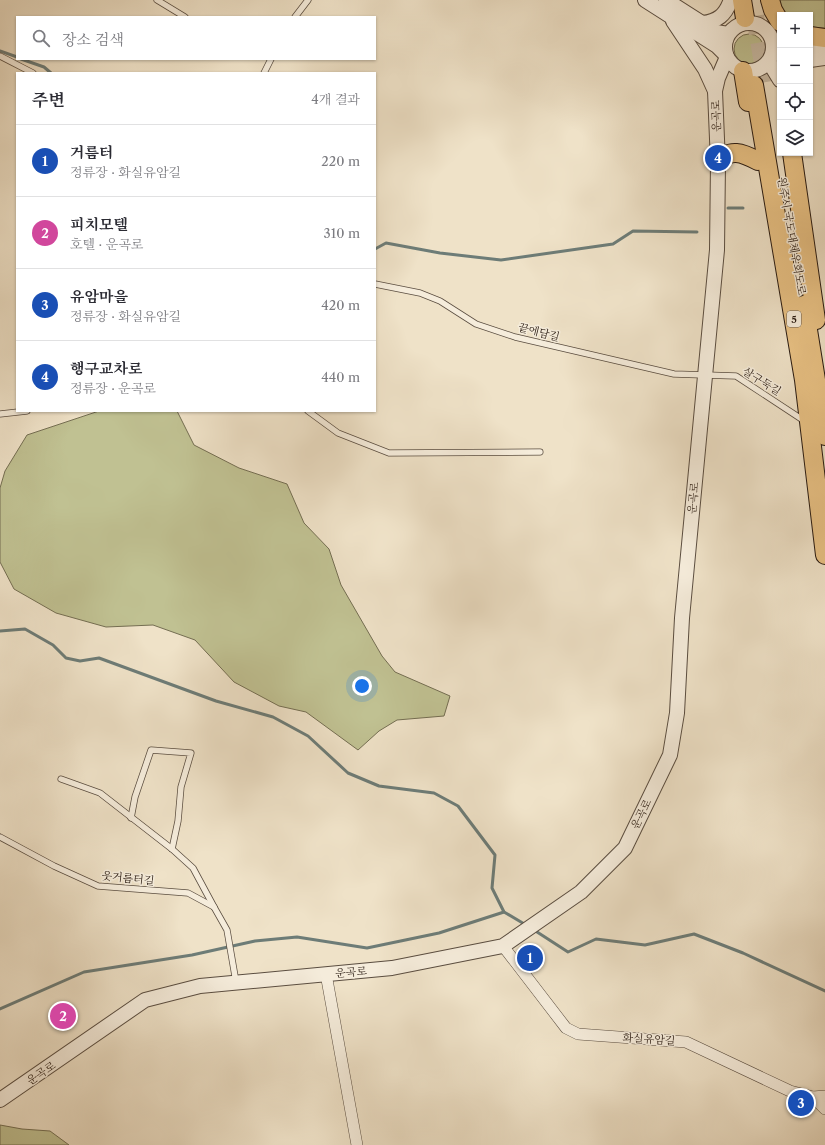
<!DOCTYPE html>
<html lang="ko">
<head>
<meta charset="utf-8">
<style>
	:root { --surface:#fff; --page:#f7f7f7; --text:#2b2b33; --muted:#7c7c81; --line:#e1e1e2; --accent:#1a73e8 }
	body { margin:0; font-family:"Libre Caslon Text","Noto Serif KR",serif; background:var(--page); color:var(--text) }
	.controls { position:absolute; right:12px; top:12px; display:grid; overflow:hidden; border-radius:0px; box-shadow:0 1px 3px #0004 }
	.controls button { width:36px; height:36px; display:grid; place-items:center; padding:0; border:0; border-bottom:1px solid var(--line); background:var(--surface); color:var(--text); font:20px sans-serif }
	.you { position:absolute; left:362px; top:686px; width:14px; height:14px; margin:-10px; border:3px solid #fff; border-radius:50%; background:#1a73e8; box-shadow:0 0 0 6px #1a73e833 }
	.badge { display:grid; place-items:center; width:26px; height:26px; border-radius:50%; background:var(--accent); color:#fff; font-size:13px; font-weight:700 }
	.pin { position:absolute; translate:-50% -50%; border:2px solid #fff; box-shadow:0 1px 4px #0006 }
	.list { margin:0; padding:0; list-style:none }
	h2 { display:flex; justify-content:space-between; align-items:center; height:52px; margin:0; padding:0 16px; font-size:17px }
	h2 small { font-size:13px; font-weight:400; color:var(--muted) }
	.list li { display:grid; grid-template-columns:26px 1fr auto; gap:12px; align-items:center; box-sizing:border-box; height:72px; padding:0 16px; border-top:1px solid var(--line) }
	.list b { display:block; font-size:15px; white-space:nowrap }
	.list p { margin:0; font-size:13px; white-space:nowrap; color:var(--muted) }
	.list em { font-size:13px; font-style:normal; color:var(--muted) }
	.icon { flex:none; width:22px; height:22px; fill:none; stroke:currentColor; stroke-width:2; stroke-linecap:round; stroke-linejoin:round }
	.map { position:relative; flex:none; width:825px; height:1145px; overflow:hidden }
	.search { position:absolute; background:var(--surface); box-shadow:0 1px 3px #0004; left:16px; top:16px; width:360px; height:44px; display:flex; align-items:center; gap:10px; box-sizing:border-box; padding:0 14px; border-radius:0px; color:var(--muted); font-size:15px }
	.panel { position:absolute; background:var(--surface); box-shadow:0 1px 3px #0004; left:16px; top:72px; width:360px; height:340px; border-radius:0px }
	.map>svg:first-child { display:block }
	.green { fill:#c0c192; stroke:#746e52 }
	.lines { fill:none; stroke-linecap:round; stroke-linejoin:round }
	.stream { stroke:#6d7c77; stroke-width:3 }
	.trunk-tunnel { stroke:#c7baa4; stroke-width:18; stroke-dasharray:18 9; stroke-linecap:butt }
	.service-casing { stroke:#5a4d40; stroke-width:7 }
	.minor-casing { stroke:#5a4d40; stroke-width:12 }
	.tertiary-casing { stroke:#5a4d40; stroke-width:16 }
	.trunk-casing { stroke:#291b12; stroke-width:20 }
	.service { stroke:#f5ecdb; stroke-width:5.5 }
	.minor { stroke:#f5ecdb; stroke-width:11 }
	.tertiary { stroke:#f5ecdb; stroke-width:14 }
	.trunk { stroke:#e8c184; stroke-width:18 }
	.labels { text-anchor:middle; stroke-width:3; stroke-linejoin:round; paint-order:stroke }
	.shield { fill:#f5ecdb; stroke:#665a4e; stroke-width:1 }
	.shield-label { font-size:10px; font-weight:bold; fill:#291b12 }
	.street-label { font-size:11px; fill:#291b12; stroke:#f5ecdb }
</style>
</head>
<body>
<div class="map">
<svg width="825" height="1145" viewBox="0 0 825 1145">
	<rect width="100%" height="100%" fill="#efe2c8"/>
	<filter id="stains"><feTurbulence type="fractalNoise" baseFrequency=".005" numOctaves="4"/><feColorMatrix values="0 0 0 0 .2 0 0 0 0 .09 0 0 0 0 .02 0 0 0 .5 -.17"/></filter>
	<radialGradient id="worn" r=".72"><stop offset=".6" stop-color="#630" stop-opacity="0"/><stop offset="1" stop-color="#630" stop-opacity=".3"/></radialGradient>
	<!-- green -->
	<g class="green">
		<polygon points="776,0 825,0 825,28 810,27 810,15 785,15"/>
		<circle cx="749" cy="49" r="15"/>
		<polygon points="99,411 177,411 194,445 239,468 287,484 304,523 329,549 341,585 382,656 395,672 450,696 444,716 397,720 379,731 358,750 306,712 279,706 234,682 195,640 153,625 106,627 56,613 14,589 0,562 0,488 5,471 27,435"/>
		<polygon points="0,1125 22,1129 50,1131 69,1145 0,1145"/>
	</g>
	<g class="lines">
		<!-- stream -->
		<g class="stream">
			<polyline points="0,51 17,57"/>
			<polyline points="21,59 44,67 51,73"/>
			<polyline points="728,208 743,208"/>
			<polyline points="375,249 386,243 440,253 501,260 613,244 633,231 697,232"/>
			<polyline points="0,631 25,629 53,645 66,658 80,661 99,658 216,701 273,717 308,736 348,773 379,786 434,793 458,806 495,855 492,888 504,912 526,925"/>
			<polyline points="534,930 568,952 596,939 645,945 694,934 743,953 825,991"/>
			<polyline points="0,1009 84,972 192,955 255,941 297,937 367,948 439,933 504,912"/>
		</g>
		<!-- trunk-tunnel -->
		<polyline class="trunk-tunnel" points="755,16 766,82"/>
		<defs>
			<g id="service">
				<polyline points="157,0 185,17"/>
				<polyline points="295,17 308,0"/>
				<polyline points="0,56 33,73"/>
				<polyline points="264,73 271,59"/>
				<polyline points="375,284 420,293 440,301 476,324 515,337 674,374 736,376 803,420"/>
				<polyline points="308,411 338,433 389,453 540,452"/>
				<polyline points="0,414 27,411"/>
				<polyline points="61,779 100,793 172,849 193,868 214,907"/>
				<polyline points="131,818 135,797 151,750 191,753 181,787 178,821 172,849"/>
				<polyline points="0,837 54,866 98,886 188,893 214,907 227,930 236,982"/>
			</g>
			<g id="minor">
				<polyline points="503,946 566,1028 578,1034 686,1042 790,1091 813,1097 825,1096"/>
				<polyline points="326,974 357,1145"/>
				<polyline points="813,1097 825,1109"/>
			</g>
			<g id="tertiary">
				<polyline points="645,0 717,46 725,54"/>
				<polyline points="666,0 716,32 728,34"/>
				<polyline points="673,21 705,69 715,91"/>
				<circle cx="749" cy="47" r="24"/>
				<path d="M703 23C718 21 725 15 730 2"/>
				<polyline points="810,46 825,46"/>
				<polyline points="810,60 825,58"/>
				<polyline points="769,62 780,80"/>
				<polyline points="0,1100 145,1000 200,986 392,968 503,946 581,892 625,848 670,755 677,713 682,618 717,250 718,163 715,91 718,78 727,57"/>
			</g>
			<g id="trunk">
				<polyline points="742,0 745,18"/>
				<polyline points="770,0 773,10 780,22"/>
				<polyline points="810,36 825,38"/>
				<polyline points="743,71 748,102"/>
				<polyline points="754,85 804,380 825,555"/>
				<polyline points="792,153 816,320"/>
				<path d="M718 163C729 147 743 153 758 161"/>
				<polyline points="804,305 825,436"/>
			</g>
		</defs>
		<!-- service casing -->
		<use href="#service" class="service-casing"/>
		<!-- minor casing -->
		<use href="#minor" class="minor-casing"/>
		<!-- tertiary casing -->
		<use href="#tertiary" class="tertiary-casing"/>
		<!-- trunk casing -->
		<use href="#trunk" class="trunk-casing"/>
		<!-- service -->
		<use href="#service" class="service"/>
		<!-- minor -->
		<use href="#minor" class="minor"/>
		<!-- tertiary -->
		<use href="#tertiary" class="tertiary"/>
		<!-- trunk -->
		<use href="#trunk" class="trunk"/>
	</g>
	<g class="labels">
		<!-- shield labels -->
		<rect class="shield" x="787" y="311" width="14" height="16" rx="3"/>
		<g class="shield-label">
			<text x="794" y="323">5</text>
		</g>
		<!-- street labels -->
		<g class="street-label">
			<text transform="translate(716 116) rotate(-92)" y="4">운곡로</text>
			<text transform="translate(792 236) rotate(80)" y="4">원주시 국도대체우회도로</text>
			<text transform="translate(539 332) rotate(14)" y="4">끝에담길</text>
			<text transform="translate(762 381) rotate(32)" y="4">살구둑길</text>
			<text transform="translate(693 498) rotate(-85)" y="4">운곡로</text>
			<text transform="translate(641 814) rotate(-64)" y="4">운곡로</text>
			<text transform="translate(128 878) rotate(6)" y="4">웃거름터길</text>
			<text transform="translate(351 972) rotate(-5)" y="4">운곡로</text>
			<text transform="translate(649 1039) rotate(4)" y="4">화실유암길</text>
			<text transform="translate(41 1073) rotate(-34)" y="4">운곡로</text>
		</g>
	</g>
	<rect width="100%" height="100%" filter="url(#stains)"/>
	<rect width="100%" height="100%" fill="url(#worn)"/>
</svg>
<div class="controls">
<button>+</button>
<button>−</button>
<button><svg class="icon" aria-label="locate" viewBox="0 0 24 24"><circle cx="12" cy="12" r="6"/><path d="M12 2v4M12 18v4M2 12h4M18 12h4"/></svg></button>
<button><svg class="icon" aria-label="layers" viewBox="0 0 24 24"><path d="M12 4l9 5-9 5-9-5zM3 14l9 5 9-5"/></svg></button>
</div>
<div class="you"></div>
<div class="pin badge" style="left:530px;top:958px;background:#1a4fb4">1</div>
<div class="pin badge" style="left:63px;top:1016px;background:#d1479c">2</div>
<div class="pin badge" style="left:801px;top:1103px;background:#1a4fb4">3</div>
<div class="pin badge" style="left:718px;top:158px;background:#1a4fb4">4</div>
<div class="search"><svg class="icon" aria-label="search" viewBox="0 0 24 24"><circle cx="10" cy="10" r="6"/><path d="M15 15l6 6"/></svg>장소 검색</div>
<section class="panel">
<h2>주변<small>4개 결과</small></h2>
<ul class="list">
<li><span class="badge" style="background:#1a4fb4">1</span><div><b>거름터</b><p>정류장 · 화실유암길</p></div><em>220 m</em></li>
<li><span class="badge" style="background:#d1479c">2</span><div><b>피치모텔</b><p>호텔 · 운곡로</p></div><em>310 m</em></li>
<li><span class="badge" style="background:#1a4fb4">3</span><div><b>유암마을</b><p>정류장 · 화실유암길</p></div><em>420 m</em></li>
<li><span class="badge" style="background:#1a4fb4">4</span><div><b>행구교차로</b><p>정류장 · 운곡로</p></div><em>440 m</em></li>
</ul>
</section>
</div>
</body>
</html>
